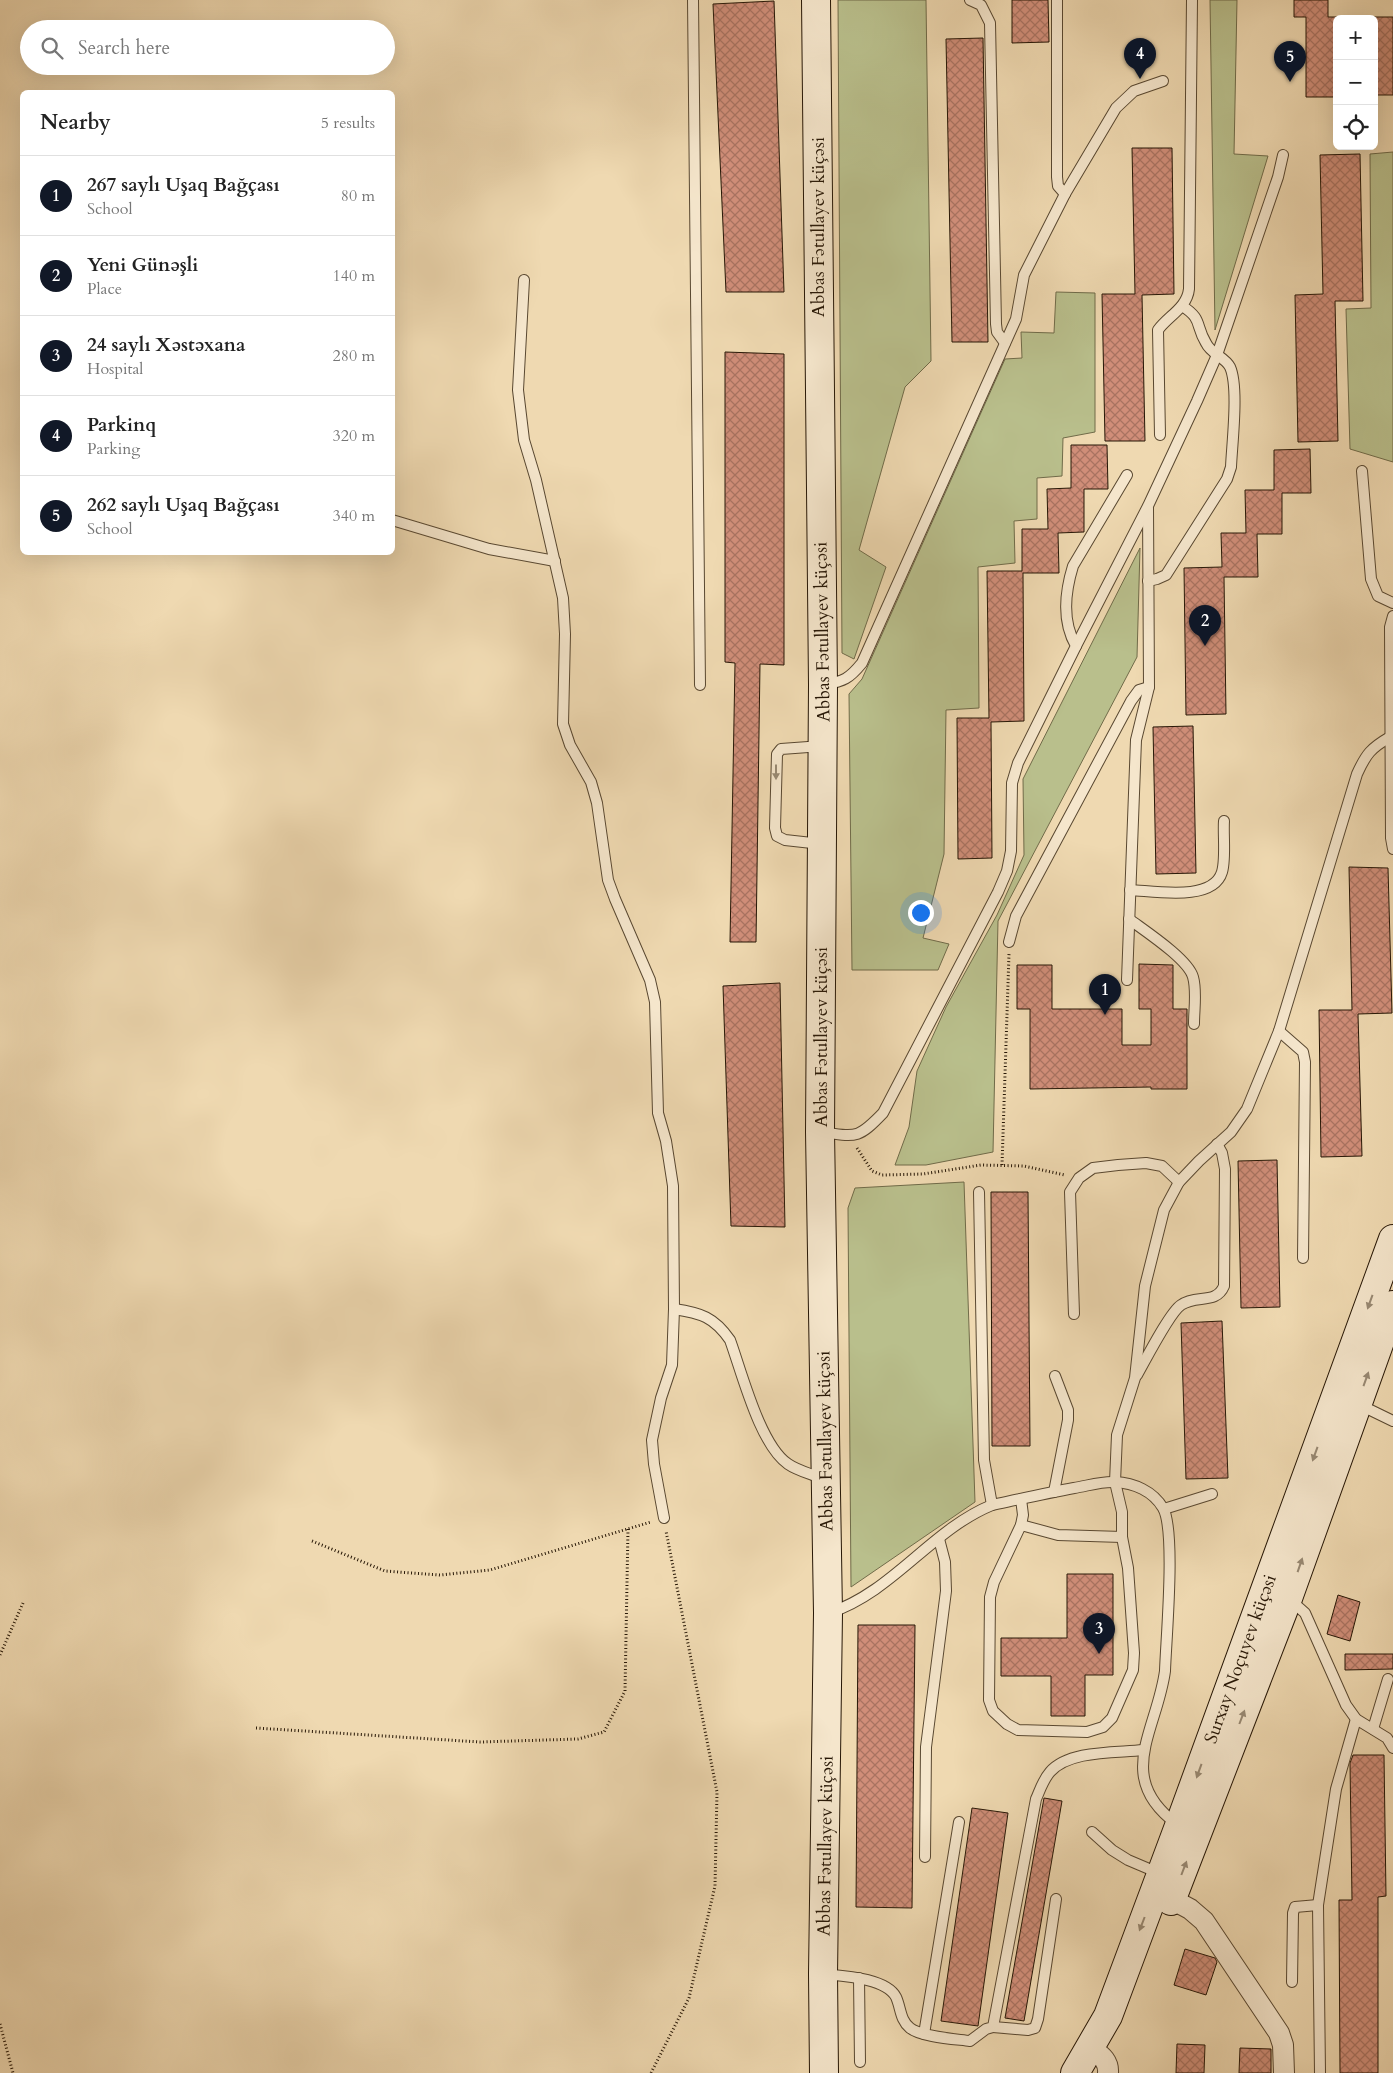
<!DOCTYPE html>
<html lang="en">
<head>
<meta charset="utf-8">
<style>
	:root { --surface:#fff; --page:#f2f2f2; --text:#222; --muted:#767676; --line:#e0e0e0; --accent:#111827 }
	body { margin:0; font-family:Cardo,serif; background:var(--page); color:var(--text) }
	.controls { position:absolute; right:15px; top:15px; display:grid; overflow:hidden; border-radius:8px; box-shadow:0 5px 20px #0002 }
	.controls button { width:45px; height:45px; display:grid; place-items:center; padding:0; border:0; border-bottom:1px solid var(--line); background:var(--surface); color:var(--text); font:25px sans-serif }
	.you { position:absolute; left:920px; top:912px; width:18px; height:18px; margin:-12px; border:4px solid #fff; border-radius:50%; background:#1a73e8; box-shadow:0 0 0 8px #1a73e833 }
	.badge { display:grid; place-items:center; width:32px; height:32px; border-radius:50%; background:var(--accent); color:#fff; font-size:16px; font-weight:700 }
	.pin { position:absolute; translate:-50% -41px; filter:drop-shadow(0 1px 2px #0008) }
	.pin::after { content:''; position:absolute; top:26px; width:18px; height:15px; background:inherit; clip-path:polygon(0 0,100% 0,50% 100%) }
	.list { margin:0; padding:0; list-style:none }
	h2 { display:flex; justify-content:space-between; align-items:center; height:65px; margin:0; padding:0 20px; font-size:21px }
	h2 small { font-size:16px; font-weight:400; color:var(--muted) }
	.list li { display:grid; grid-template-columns:32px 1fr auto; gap:15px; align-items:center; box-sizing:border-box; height:80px; padding:0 20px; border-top:1px solid var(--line) }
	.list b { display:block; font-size:19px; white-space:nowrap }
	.list p { margin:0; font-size:16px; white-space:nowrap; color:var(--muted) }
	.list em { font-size:16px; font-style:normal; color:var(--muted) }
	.icon { flex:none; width:28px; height:28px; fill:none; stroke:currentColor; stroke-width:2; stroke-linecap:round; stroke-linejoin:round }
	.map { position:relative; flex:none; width:1393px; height:2073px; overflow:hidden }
	.search { position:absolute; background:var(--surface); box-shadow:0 5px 20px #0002; left:20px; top:20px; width:375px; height:55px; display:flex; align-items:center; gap:12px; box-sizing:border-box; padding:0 18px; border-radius:28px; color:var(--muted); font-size:19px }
	.panel { position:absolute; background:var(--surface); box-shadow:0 5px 20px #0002; left:20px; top:90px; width:375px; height:465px; border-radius:8px }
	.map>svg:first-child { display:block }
	.green { fill:#b9bf8c; stroke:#706b49 }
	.building { fill:url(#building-cross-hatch); stroke:#271706 }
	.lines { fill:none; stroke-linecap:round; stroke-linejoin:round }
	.lane-casing { stroke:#594831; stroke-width:12 }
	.street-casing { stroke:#594831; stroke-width:22 }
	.secondary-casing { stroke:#271706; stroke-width:30 }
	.path { stroke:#271706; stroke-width:3; stroke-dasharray:1 2.5; stroke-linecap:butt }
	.lane { stroke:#f5e6cc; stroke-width:10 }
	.street { stroke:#f5e6cc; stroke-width:20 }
	.secondary { stroke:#f5e6cc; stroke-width:28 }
	.oneway { fill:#988973 }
	.labels { text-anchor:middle; stroke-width:4; stroke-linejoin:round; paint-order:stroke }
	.street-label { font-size:18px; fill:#271706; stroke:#f5e6cc }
</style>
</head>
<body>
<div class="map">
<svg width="1393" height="2073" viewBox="0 0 1393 2073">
	<defs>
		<pattern id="building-cross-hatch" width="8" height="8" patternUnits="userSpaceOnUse" patternTransform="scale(1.25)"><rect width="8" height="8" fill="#d08e79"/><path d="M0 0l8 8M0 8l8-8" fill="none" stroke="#a97361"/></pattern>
	</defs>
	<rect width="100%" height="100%" fill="#efd9b1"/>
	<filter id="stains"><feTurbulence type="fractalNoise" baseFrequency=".004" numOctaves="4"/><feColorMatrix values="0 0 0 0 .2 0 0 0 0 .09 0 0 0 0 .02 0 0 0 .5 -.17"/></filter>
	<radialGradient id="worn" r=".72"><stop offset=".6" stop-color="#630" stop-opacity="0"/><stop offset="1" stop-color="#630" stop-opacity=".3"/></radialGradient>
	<!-- green -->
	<g class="green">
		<polygon points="838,0 926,0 931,361 905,387 859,550 886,567 854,659 842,653"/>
		<polygon points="1210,0 1237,0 1234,154 1268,156 1215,330"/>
		<polygon points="1393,152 1393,462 1350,449 1346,309 1371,308 1370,154"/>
		<polygon points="1056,292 1095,293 1095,432 1063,438 1062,476 1037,478 1037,519 1014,521 1015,563 978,567 979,708 946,710 944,854 923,938 949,944 938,970 852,970 849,694 862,679 1005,359 1022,358 1021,332 1054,333"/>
		<polygon points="1140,548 1137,657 998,921 993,1152 926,1165 895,1165 909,1127 917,1071 946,1007 997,915 1024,855 1023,779"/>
		<polygon points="964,1182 975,1502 851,1587 848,1208 855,1188"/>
	</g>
	<!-- building -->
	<g class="building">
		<polygon points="1012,0 1048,0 1049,42 1012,43"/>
		<polygon points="1294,0 1328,0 1328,17 1337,17 1337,97 1306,97 1306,17 1294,17"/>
		<polygon points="774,1 784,292 726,292 713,4"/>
		<rect x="1374" y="17" width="19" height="78"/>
		<polygon points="983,38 988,342 952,342 946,39"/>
		<polygon points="1132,148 1172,148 1174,294 1142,295 1145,441 1105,441 1102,294 1135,294"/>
		<polygon points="1360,154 1363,301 1335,301 1338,441 1298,442 1295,295 1323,294 1320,155"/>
		<polygon points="725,352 784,354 784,665 760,664 756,942 730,942 735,663 725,662"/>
		<polygon points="1071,445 1107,445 1108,489 1084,489 1084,532 1058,533 1059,573 1023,573 1024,721 991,722 992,858 958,859 957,718 989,718 987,571 1022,571 1022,529 1048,529 1047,489 1071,488"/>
		<polygon points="1310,449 1311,493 1282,493 1282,534 1257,534 1258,577 1224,577 1226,714 1186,715 1184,568 1222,567 1221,533 1246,533 1245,490 1274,490 1274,450"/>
		<polygon points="1193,726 1196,873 1156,874 1153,727"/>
		<polygon points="1349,867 1388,868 1392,1013 1358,1014 1362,1156 1321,1157 1319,1010 1352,1010"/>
		<polygon points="1139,964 1173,965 1173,1009 1187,1009 1187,1089 1151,1089 1151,1087 1030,1089 1030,1009 1017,1009 1017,965 1052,965 1052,1009 1122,1009 1122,1045 1151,1045 1151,1009 1139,1009"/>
		<polygon points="780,983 785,1227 731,1226 723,986"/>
		<polygon points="1277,1160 1280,1307 1241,1308 1238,1161"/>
		<polygon points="991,1192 1028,1192 1030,1446 992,1446"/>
		<polygon points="1222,1321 1228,1478 1186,1479 1181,1323"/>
		<polygon points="1067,1574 1113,1574 1113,1675 1085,1675 1085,1716 1051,1716 1051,1676 1001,1676 1001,1638 1067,1638"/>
		<polygon points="1338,1595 1360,1602 1350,1641 1327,1634"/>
		<polygon points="858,1625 915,1625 912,1908 856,1907"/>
		<polygon points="1345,1654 1393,1654 1393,1669 1345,1670"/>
		<polygon points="1353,1755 1384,1755 1386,1896 1378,1897 1378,2073 1340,2073 1339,1900 1352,1900 1350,1763"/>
		<polygon points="1044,1798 1062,1801 1024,2021 1005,2018"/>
		<polygon points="972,1808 1008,1813 978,2026 941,2021"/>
		<polygon points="1185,1949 1215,1958 1217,1962 1206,1995 1174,1985"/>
		<polygon points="1177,2044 1205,2045 1204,2073 1176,2073"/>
		<polygon points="1240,2048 1271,2049 1271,2073 1239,2073"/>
	</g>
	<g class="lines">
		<defs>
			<g id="lane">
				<polyline points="693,0 700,685"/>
				<polyline points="970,0 981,5 990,23 996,324 997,332 1005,343"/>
				<polyline points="1065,194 1116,108 1134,91 1163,81"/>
				<polyline points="524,280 518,390 524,440 536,480 563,598 565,634 563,724 570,745 591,782 597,803 608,880 615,899 650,980 655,1002 658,1113 666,1141 673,1186 674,1309 672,1365 661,1398 652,1440 654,1464 664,1518"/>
				<path d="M1160 435 1158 330C1168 316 1187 308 1189 289L1192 0"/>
				<polyline points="1362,471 1371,579 1378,596 1393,603"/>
				<polyline points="392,520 489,549 555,561"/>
				<path d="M1148 581 1157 579 1166 575 1227 479 1231 467C1232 443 1239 387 1230 367 1225 357 1211 354 1206 343 1195 325 1203 319 1182 306"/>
				<polyline points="1393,616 1390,627 1391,838 1393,849"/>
				<polyline points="1076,646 1148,506 1197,401 1217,355 1278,177 1283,155"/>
				<path d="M824 685C844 681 849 679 862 663L1016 319 1024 275 1065 194 1058 186 1057 177V0"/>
				<polyline points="821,844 785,840 777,836 775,828 777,754 781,749 822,746"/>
				<path d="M1130 890C1155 891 1213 902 1222 872 1226 859 1223 835 1224 821"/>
				<path d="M1129 919C1145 931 1188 959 1193 977 1197 991 1194 1009 1194 1024"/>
				<polyline points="1009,942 1016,916 1131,701 1139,690 1149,687"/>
				<polyline points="1127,980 1136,740 1149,687 1148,508"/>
				<polyline points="1279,1031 1303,1052 1305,1062 1303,1258"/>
				<path d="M821 1132C857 1137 858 1139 883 1113L998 892 1007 871 1011 851 1012 783 1018 763 1076 646C1062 622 1065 592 1073 566L1127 475"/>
				<polyline points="979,1192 984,1460 992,1505"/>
				<path d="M674 1309C701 1313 714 1317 730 1340 742 1373 760 1445 788 1464 798 1471 812 1474 823 1479"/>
				<polyline points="1074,1314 1070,1192 1079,1178 1093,1168 1118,1165 1146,1163 1162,1166 1179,1182"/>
				<path d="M1137 1375C1145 1361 1170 1312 1181 1305 1196 1294 1216 1305 1224 1286L1225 1169 1222 1153 1217 1144"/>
				<polyline points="1358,1404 1393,1421"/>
				<polyline points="1054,1492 1068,1420 1068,1410 1055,1376"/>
				<path d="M1021 1499 1023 1515 1021 1525 994 1582 990 1597 989 1700 993 1711 1007 1724 1018 1730 1087 1732 1103 1727 1112 1718 1133 1670 1134 1653 1128 1568 1122 1537V1512L1115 1482 1117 1435 1135 1378 1145 1286 1164 1210 1179 1182 1199 1161 1231 1132 1247 1109 1279 1031 1357 774C1366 754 1371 748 1390 737"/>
				<polyline points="1164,1509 1212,1494"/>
				<polyline points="1021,1525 1058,1535 1122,1537"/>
				<polyline points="1288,1601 1296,1605 1305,1613 1346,1705 1356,1719 1387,1738 1393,1748"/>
				<path d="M829 1613C893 1592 931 1530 992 1505 1020 1499 1047 1493 1074 1488 1087 1486 1102 1481 1115 1482 1134 1483 1153 1491 1163 1508 1176 1531 1166 1639 1165 1671 1157 1731 1113 1778 1178 1825"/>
				<polyline points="1373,1729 1388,1679"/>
				<polyline points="1092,1832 1112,1850 1128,1860 1161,1874"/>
				<polyline points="925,1857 926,1747 946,1591 945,1562 939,1539"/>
				<path d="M824 1974C843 1976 886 1978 896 1997 901 2008 900 2020 910 2028 921 2037 955 2039 970 2041L986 2029 993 2027 1036 1799C1040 1790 1043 1780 1050 1772 1069 1750 1116 1753 1143 1750"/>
				<polyline points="859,1978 860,2062"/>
				<polyline points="1292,1982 1293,1913 1295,1907 1318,1905"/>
				<polyline points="993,2027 1028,2030 1035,2028 1038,2019 1056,1899"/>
				<polyline points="924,2034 959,1822"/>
				<polyline points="1320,2073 1318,1905 1336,1789 1356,1719"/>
			</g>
			<g id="street">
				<polyline points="1160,1893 1190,1909 1204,1921 1279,2033 1283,2045 1284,2073"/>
				<path d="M1091 2048C1100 2055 1109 2060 1108 2073"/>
			</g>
			<g id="secondary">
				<polyline points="816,0 823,685 820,1132 828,1613 823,1974 824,2073"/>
				<polyline points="1171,1901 1287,1601 1393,1305"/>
				<polyline points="1075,2073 1108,2016 1179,1826 1393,1239"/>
			</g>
		</defs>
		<!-- lane casing -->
		<use href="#lane" class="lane-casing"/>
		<!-- street casing -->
		<use href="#street" class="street-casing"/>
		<!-- secondary casing -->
		<use href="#secondary" class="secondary-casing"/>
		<!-- path -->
		<g class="path">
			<polyline points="857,1148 872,1171 882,1175 923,1174 981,1165 1024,1166 1065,1175"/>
			<polyline points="1002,1165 1009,954"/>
			<polyline points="312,1541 385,1571 440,1575 490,1570 651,1522"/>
			<polyline points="0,1655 23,1603"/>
			<polyline points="256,1728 480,1742 578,1739 604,1732 625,1691 628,1529"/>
			<polyline points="0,2024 13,2073"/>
			<polyline points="651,2073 689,1998 715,1886 717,1792 666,1531"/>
		</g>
		<!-- lane -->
		<use href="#lane" class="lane"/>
		<!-- street -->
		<use href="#street" class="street"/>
		<!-- secondary -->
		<use href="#secondary" class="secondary"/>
	</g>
	<!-- one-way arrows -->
	<defs><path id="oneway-solid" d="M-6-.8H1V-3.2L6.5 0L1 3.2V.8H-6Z" transform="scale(1.25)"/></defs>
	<g class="oneway">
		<use href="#oneway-solid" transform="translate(776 772) rotate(90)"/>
		<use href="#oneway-solid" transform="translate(1370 1302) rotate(110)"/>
		<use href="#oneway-solid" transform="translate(1366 1379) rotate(-70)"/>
		<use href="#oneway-solid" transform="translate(1315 1454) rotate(110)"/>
		<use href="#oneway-solid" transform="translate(1300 1565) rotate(-71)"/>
		<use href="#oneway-solid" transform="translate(1242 1717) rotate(-69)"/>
		<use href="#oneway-solid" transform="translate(1199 1771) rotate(110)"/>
		<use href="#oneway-solid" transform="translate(1184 1868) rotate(-69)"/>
		<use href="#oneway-solid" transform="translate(1142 1924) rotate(111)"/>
	</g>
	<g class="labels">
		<!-- street labels -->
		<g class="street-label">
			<text transform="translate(818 227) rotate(-90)" y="6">Abbas Fətullayev küçəsi</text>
			<text transform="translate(822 632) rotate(-91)" y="6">Abbas Fətullayev küçəsi</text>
			<text transform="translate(821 1037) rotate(-90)" y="6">Abbas Fətullayev küçəsi</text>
			<text transform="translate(825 1441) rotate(-91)" y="6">Abbas Fətullayev küçəsi</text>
			<text transform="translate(1240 1659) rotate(-70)" y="6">Surxay Noçuyev küçəsi</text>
			<text transform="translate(825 1846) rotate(-89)" y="6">Abbas Fətullayev küçəsi</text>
		</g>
	</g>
	<rect width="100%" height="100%" filter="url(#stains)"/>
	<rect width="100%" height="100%" fill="url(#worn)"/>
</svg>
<div class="controls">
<button>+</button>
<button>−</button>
<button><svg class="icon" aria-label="locate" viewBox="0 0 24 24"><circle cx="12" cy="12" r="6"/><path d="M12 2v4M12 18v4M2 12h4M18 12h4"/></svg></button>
</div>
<div class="you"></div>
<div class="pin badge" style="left:1105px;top:1015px">1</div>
<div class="pin badge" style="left:1205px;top:646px">2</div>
<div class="pin badge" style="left:1099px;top:1654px">3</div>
<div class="pin badge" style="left:1140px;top:79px">4</div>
<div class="pin badge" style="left:1290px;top:82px">5</div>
<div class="search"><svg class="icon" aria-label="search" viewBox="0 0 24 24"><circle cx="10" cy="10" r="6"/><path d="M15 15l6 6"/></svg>Search here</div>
<section class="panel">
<h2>Nearby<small>5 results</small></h2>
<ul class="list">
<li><span class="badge">1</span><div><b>267 saylı Uşaq Bağçası</b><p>School</p></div><em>80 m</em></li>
<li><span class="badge">2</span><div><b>Yeni Günəşli</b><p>Place</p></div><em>140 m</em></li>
<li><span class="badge">3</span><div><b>24 saylı Xəstəxana</b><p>Hospital</p></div><em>280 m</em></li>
<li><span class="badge">4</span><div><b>Parkinq</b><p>Parking</p></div><em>320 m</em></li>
<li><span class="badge">5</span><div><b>262 saylı Uşaq Bağçası</b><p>School</p></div><em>340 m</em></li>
</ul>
</section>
</div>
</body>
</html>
